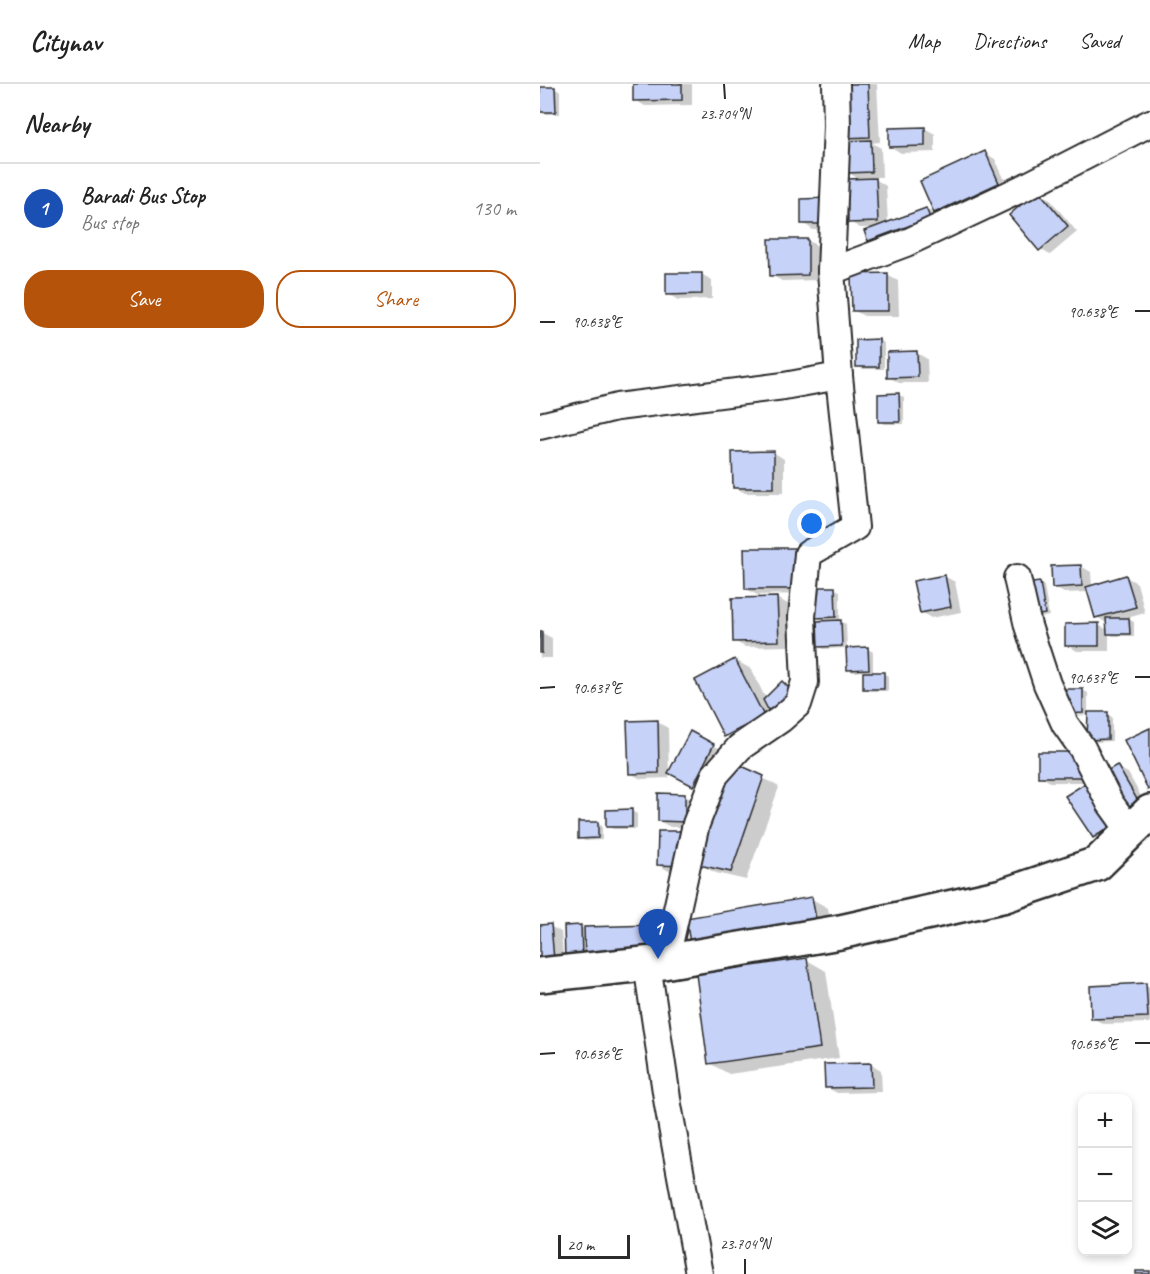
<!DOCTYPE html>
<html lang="en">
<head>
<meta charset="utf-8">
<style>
	:root { --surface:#fff; --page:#f2f2f2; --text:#222; --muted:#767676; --line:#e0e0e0; --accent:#b45309 }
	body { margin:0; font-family:Caveat,sans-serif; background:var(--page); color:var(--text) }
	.controls { position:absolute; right:18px; bottom:18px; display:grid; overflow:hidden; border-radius:12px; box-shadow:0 3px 9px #0003 }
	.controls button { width:54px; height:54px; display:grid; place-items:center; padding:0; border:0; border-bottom:2px solid var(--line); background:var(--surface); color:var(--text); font:30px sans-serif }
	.scale { position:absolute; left:18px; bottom:15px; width:72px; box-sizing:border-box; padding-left:6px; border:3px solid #2b2b2b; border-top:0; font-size:16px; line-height:21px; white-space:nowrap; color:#2b2b2b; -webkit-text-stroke:4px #fff; paint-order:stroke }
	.you { position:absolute; left:272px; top:440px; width:21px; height:21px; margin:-15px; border:4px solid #fff; border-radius:50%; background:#1a73e8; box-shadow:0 0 0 9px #1a73e833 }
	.badge { display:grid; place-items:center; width:39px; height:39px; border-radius:50%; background:var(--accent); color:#fff; font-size:20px; font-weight:700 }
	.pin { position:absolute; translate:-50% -50px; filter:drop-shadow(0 2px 3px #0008) }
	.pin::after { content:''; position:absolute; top:32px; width:21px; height:18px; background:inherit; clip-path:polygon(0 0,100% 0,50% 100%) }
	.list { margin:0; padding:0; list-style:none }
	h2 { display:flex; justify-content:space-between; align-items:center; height:78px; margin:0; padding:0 24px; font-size:26px }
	h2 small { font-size:20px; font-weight:400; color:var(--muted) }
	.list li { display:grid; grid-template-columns:39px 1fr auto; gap:18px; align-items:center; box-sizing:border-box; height:90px; padding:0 24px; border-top:2px solid var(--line) }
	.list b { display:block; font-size:22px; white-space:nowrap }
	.list p { margin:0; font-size:20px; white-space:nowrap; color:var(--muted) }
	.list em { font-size:20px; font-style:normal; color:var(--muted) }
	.actions { display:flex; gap:12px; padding:18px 24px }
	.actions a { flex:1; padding:14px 0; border:2px solid var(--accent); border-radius:24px; text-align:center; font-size:21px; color:var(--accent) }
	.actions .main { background:var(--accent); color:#fff }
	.icon { flex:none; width:33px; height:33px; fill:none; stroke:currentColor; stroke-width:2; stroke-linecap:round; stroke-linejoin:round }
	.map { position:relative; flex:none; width:610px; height:1190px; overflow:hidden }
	header { display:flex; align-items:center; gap:36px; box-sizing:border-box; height:84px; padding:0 30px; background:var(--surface); border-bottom:2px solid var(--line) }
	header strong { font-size:28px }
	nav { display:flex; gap:33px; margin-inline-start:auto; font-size:21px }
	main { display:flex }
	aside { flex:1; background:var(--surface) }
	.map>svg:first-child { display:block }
	.shadow { fill:#0003 }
	.building { fill:#c7d2f9; stroke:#2b2b2b; stroke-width:1.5 }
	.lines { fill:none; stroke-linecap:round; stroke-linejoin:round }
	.street-casing { stroke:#2b2b2b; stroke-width:30 }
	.secondary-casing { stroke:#2b2b2b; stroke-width:38 }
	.street { stroke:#fff; stroke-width:26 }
	.secondary { stroke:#fff; stroke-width:33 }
	.ticks { fill:none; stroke:#2b2b2b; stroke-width:2 }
	.ticks-label { font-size:15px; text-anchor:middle; fill:#2b2b2b; stroke:#fff; stroke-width:6; stroke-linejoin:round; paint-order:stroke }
</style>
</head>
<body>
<header>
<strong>Citynav</strong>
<nav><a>Map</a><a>Directions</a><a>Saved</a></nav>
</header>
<main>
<aside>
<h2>Nearby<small></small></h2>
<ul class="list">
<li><span class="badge" style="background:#1a4fb4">1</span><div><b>Baradi Bus Stop</b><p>Bus stop</p></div><em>130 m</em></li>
</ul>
<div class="actions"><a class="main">Save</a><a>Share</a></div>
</aside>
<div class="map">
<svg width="610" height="1190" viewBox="0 0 610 1190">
	<rect width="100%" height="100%" fill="#fff"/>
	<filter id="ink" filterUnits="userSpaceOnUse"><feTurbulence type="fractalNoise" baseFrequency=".0167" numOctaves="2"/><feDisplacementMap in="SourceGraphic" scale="12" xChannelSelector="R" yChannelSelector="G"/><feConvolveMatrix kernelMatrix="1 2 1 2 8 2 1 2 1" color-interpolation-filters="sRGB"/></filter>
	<g filter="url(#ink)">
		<!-- shadow -->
		<g class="shadow">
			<polygon points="94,0 152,0 152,21 105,22 95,16"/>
			<polygon points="303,0 337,0 340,58 332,59 341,64 342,93 332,93 346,102 348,139 386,125 396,131 340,163 329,156 335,144 320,144 310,138 321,96 307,88 314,58 305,53"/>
			<polygon points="0,5 15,5 20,7 20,30 4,30 0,27"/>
			<polygon points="384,44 395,50 395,68 361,69 351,63"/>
			<polygon points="445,69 455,75 469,105 406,134 396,128"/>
			<polygon points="498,108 509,114 537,148 510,171 500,165"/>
			<polygon points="262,116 299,145 273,146 263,139"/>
			<polygon points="267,156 278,162 278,196 242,197 231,191"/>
			<polygon points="161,190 172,196 172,215 138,216 128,210"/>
			<polygon points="347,191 358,197 359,232 324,232 313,226"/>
			<polygon points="339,256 344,259 344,285 323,285 318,282"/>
			<polygon points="377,269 387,275 388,299 359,299 349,293"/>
			<polygon points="359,311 364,313 364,340 345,340 340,338"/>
			<polygon points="233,368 244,375 244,409 205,409 194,403"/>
			<polygon points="254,465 264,471 265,510 217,511 206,505"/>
			<polygon points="541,482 551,488 552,503 586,493 597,499 605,529 587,534 594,538 594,552 573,552 569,550 569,567 537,567 527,561 558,541 568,546 568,540 557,533 549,508 524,509 513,503"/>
			<polygon points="404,492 415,498 421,528 391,534 381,528"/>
			<polygon points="500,499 504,502 509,532 495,535"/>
			<polygon points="295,505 300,507 300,537 306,540 307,564 284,565 279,563 285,538 276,533"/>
			<polygon points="237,514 248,520 249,562 205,563 194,557"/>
			<polygon points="0,548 12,554 12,574 0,574"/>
			<polygon points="308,565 328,565 333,568 333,589 343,589 348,592 348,607 329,607 324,605 324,587 313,588 308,585"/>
			<polygon points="195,576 211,585 226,615 243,598 259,613 201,661 185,652"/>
			<polygon points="543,606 548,609 548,630 567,630 572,633 572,657 554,658 549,655 549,631 530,632"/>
			<polygon points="117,638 128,644 129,694 101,695 90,689"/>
			<polygon points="151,649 184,667 164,707 141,695"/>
			<polygon points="500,670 560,693 577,683 588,689 607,723 589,743 564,759 554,753 549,698 510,698 500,692"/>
			<polygon points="223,694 239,703 206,796 176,789 160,781"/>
			<polygon points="120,711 145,712 156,718 155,743 130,743 119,737"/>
			<polygon points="92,727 97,730 97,745 73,745 68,742"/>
			<polygon points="57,739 62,742 62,756 45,757 40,754"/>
			<polygon points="119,748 153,787 129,787 118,781"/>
			<polygon points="272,815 288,824 293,854 153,865"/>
			<polygon points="10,842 21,848 24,881 11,882 0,843"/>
			<polygon points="40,843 44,845 114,843 125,849 125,876 32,876"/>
			<polygon points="267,876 286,887 299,974 189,990 169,979"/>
			<polygon points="606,901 610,903 610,939 563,940 553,934"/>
			<polygon points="331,980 341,986 342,1008 297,1009 286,1003"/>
		</g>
		<!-- building -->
		<g class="building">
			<polygon points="93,0 142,0 142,16 93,17"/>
			<polygon points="302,0 328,0 330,53 303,54"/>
			<polygon points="0,3 15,3 16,28 0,28"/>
			<polygon points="385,43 385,62 349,63 349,44"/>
			<polygon points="331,56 332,88 306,89 305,57"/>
			<polygon points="445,67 459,99 394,129 380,97"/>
			<polygon points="336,94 338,138 308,139 307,95"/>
			<polygon points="498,106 528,142 499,167 469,131"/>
			<polygon points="288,114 289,140 261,140 261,115"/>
			<polygon points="386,124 390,134 328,157 324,147"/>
			<polygon points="229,155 268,155 268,191 230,192"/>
			<polygon points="126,189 162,189 162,210 126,211"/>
			<polygon points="348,189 348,227 312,227 311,190"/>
			<polygon points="339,255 339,283 316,283 316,256"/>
			<polygon points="377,267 378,293 347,294 347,268"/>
			<polygon points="359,309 360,338 338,338 338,310"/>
			<polygon points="234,367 234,404 193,404 192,368"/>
			<polygon points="204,464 254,464 255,505 205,505"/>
			<polygon points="541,481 542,502 512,504 511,482"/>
			<polygon points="405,491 411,523 380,529 373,497"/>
			<polygon points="586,491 596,523 555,534 546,503"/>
			<polygon points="500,498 505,530 489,533 484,500"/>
			<polygon points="274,503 295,503 296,533 275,534"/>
			<polygon points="237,513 239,557 193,558 192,514"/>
			<polygon points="566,534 589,534 590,550 567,550"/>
			<polygon points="301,536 302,562 278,563 277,537"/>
			<polygon points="559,539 559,562 525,562 525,540"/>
			<rect x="0" y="547" width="2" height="22"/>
			<polygon points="328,563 329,585 307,586 306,564"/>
			<polygon points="195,575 224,632 184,653 155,596"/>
			<rect x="323" y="588" width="21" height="17"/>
			<polygon points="242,597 255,610 232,633 223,616"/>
			<polygon points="523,605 543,605 543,629 524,630"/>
			<polygon points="548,628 568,628 568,655 547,656"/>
			<polygon points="118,636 119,689 89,690 87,637"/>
			<polygon points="610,644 610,705 608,706 584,656"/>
			<polygon points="150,647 174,660 153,702 128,689"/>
			<rect x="498" y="668" width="43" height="25"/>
			<polygon points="195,679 224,692 191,788 159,781 178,698"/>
			<polygon points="577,681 598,717 579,728 558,692"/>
			<polygon points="552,695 579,737 553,754 525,712"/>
			<polygon points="118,709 145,710 145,738 118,737"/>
			<polygon points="92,725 92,743 66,743 66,726"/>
			<polygon points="38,738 58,738 58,754 38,755"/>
			<polygon points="118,747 143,747 142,782 117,781"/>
			<polygon points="272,813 278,846 151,866 146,834"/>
			<polygon points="11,840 14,876 0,877 0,841"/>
			<polygon points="41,841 42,873 25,874 24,842"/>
			<polygon points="114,841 115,870 45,872 44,843"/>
			<polygon points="267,874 280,964 168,980 156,890"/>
			<polygon points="606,899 608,933 551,935 550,902"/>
			<polygon points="331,979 332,1003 285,1004 284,980"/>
			<rect x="596" y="1187" width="14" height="3"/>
		</g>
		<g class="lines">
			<defs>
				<g id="street">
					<polyline points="291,187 366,159 483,104 610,39"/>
					<polyline points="0,342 77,323 244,302 299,292"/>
					<polyline points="477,494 488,542 507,600 525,640 542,664 570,719 590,747"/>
					<polyline points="123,878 129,861 156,740 175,691 200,663 241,635 258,620 265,598 262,533 268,470 315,443 299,292 291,187 297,41 296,0"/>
					<polyline points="107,880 128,1021 159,1190"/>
				</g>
				<polyline id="secondary" points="0,891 123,878 300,848 462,812 557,780 610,728"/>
			</defs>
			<!-- street casing -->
			<use href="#street" class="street-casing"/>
			<!-- secondary casing -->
			<use href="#secondary" class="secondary-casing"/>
			<!-- street -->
			<use href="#street" class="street"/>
			<!-- secondary -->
			<use href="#secondary" class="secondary"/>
		</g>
	</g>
	<!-- ticks -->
	<path class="ticks" d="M184 0 185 15M595 227H610M0 238H15M595 593H610M0 604 15 603M595 959H610M0 970 15 969M205 1175V1190"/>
	<g class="ticks-label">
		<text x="185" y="35">23.704°N</text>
		<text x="553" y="233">90.638°E</text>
		<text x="57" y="243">90.638°E</text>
		<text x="553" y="599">90.637°E</text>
		<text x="57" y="609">90.637°E</text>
		<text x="553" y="965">90.636°E</text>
		<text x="57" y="975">90.636°E</text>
		<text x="205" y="1165">23.704°N</text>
	</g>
</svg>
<div class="controls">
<button>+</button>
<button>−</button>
<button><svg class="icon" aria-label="layers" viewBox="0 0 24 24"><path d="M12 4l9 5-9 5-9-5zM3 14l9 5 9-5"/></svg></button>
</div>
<div class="scale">20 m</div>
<div class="you"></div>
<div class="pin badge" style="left:118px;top:875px;background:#1a4fb4">1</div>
</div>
</main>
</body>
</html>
